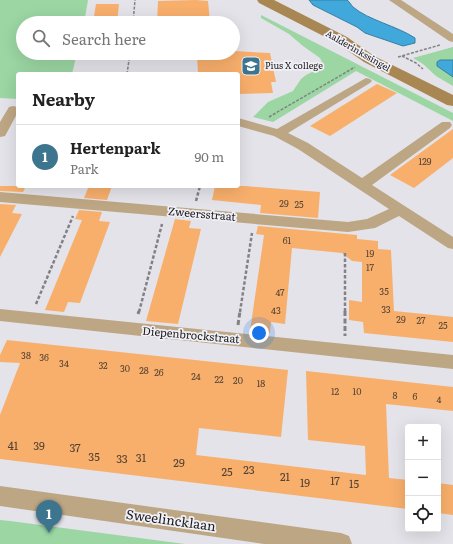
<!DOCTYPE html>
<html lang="en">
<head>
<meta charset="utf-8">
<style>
	:root { --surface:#fff; --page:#f2f2f2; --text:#222; --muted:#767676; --line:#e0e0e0; --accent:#3d758f }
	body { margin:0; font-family:Literata,serif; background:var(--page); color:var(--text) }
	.controls { position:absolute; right:12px; bottom:12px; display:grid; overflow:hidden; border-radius:4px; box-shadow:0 4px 16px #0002 }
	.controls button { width:36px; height:36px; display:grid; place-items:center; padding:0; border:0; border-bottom:1px solid var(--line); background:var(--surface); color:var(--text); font:20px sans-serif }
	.you { position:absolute; left:259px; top:333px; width:14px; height:14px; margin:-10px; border:3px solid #fff; border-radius:50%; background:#1a73e8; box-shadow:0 0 0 6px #1a73e833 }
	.badge { display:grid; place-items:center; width:26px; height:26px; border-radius:50%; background:var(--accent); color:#fff; font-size:13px; font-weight:700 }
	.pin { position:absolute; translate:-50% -33px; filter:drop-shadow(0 1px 2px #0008) }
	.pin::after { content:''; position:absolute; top:21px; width:14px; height:12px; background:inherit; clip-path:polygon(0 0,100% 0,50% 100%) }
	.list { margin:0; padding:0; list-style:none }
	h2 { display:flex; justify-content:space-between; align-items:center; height:52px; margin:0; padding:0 16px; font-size:17px }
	h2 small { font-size:13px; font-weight:400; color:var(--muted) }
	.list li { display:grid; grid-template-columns:26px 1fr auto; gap:12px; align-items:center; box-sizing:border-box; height:64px; padding:0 16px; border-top:1px solid var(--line) }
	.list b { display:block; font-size:15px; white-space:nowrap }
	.list p { margin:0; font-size:13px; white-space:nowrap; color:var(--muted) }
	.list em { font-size:13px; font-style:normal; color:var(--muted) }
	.icon { flex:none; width:22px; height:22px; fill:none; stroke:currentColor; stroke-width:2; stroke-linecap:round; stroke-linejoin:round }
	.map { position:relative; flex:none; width:453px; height:544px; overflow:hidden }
	.search { position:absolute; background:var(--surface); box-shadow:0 4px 16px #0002; left:16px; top:16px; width:224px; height:44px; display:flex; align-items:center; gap:10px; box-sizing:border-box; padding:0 14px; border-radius:22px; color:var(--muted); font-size:15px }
	.panel { position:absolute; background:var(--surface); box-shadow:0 4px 16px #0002; left:16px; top:72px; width:224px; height:116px; border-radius:4px }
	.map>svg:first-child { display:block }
	.green { fill:#9bd6a3 }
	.water { fill:#41a8db; stroke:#367ea2 }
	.building { fill:#f8af6c }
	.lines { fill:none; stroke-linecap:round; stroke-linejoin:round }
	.path-far2 { stroke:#828286; stroke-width:1.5; stroke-dasharray:3 1.5; stroke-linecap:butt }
	.path-far1 { stroke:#828286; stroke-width:2.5; stroke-dasharray:3.5 2; stroke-linecap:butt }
	.path { stroke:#828286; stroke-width:3; stroke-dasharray:5 2.5; stroke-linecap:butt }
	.street { fill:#bda684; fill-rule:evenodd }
	.secondary { fill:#a98753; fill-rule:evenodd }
	.labels { text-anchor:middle; stroke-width:3.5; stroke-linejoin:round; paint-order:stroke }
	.far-street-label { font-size:9px; fill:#1c1c1e; stroke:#f0f0f6 }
	.far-poi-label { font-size:9px; fill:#1c1c1e; stroke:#f0f0f6; text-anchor:start }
	.number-label { font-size:9px; fill:#534132 }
	.street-label { font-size:11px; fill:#1c1c1e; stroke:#f0f0f6 }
	.near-number-label { font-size:11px; fill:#534132 }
	.near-street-label { font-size:13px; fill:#1c1c1e; stroke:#f0f0f6 }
</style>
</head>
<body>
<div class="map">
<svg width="453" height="544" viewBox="0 0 453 544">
	<rect width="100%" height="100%" fill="#e3e3e9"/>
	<!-- green -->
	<g class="green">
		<polygon points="0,0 88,0 84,23 23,23 23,53 77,53 72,74 18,74 18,99 0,98"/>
		<polygon points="261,15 453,113 453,121 356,71 273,122 253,117 268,102 293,91 301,79 306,75 324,66 320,58 303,46 289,34 261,18"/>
		<polygon points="453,47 453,86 436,76 423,64 413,58"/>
		<polygon points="0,520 10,521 185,544 0,544"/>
	</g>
	<!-- water -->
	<g class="water">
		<path d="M309 0H347C350 2 351 5 353 7 368 20 397 26 415 38V43L403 46 365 33 357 27 313 5Z"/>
		<polygon points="440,60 453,60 453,77 437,66 437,62"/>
	</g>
	<!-- building -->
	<g class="building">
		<polygon points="196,0 208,1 210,23 157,23 158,1"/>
		<polygon points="96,4 119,4 117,23 93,23"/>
		<polygon points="233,51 270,53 276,82 271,82 273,93 238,94 238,74 198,74 197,53 233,53"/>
		<polygon points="377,84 397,93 330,136 310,126"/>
		<polygon points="453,129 453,158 414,188 390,175"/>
		<polygon points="0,186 26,186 23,192 0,191"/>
		<polygon points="89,186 112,186 107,200 84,198"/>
		<polygon points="215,186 245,186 320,192 318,218 260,213 261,205 212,200"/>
		<polygon points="0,204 16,205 12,213 22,214 0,257"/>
		<polygon points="79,210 102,212 99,221 110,222 80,303 68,302 64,312 45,310 82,220 75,219"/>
		<polygon points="175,219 191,221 189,228 201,229 178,324 146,321"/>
		<polygon points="258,226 357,235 357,239 378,241 378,249 391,250 394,311 453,317 453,342 364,333 363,322 349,320 349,300 362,302 362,262 352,261 342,253 292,248 285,324 271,322 270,333 250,331 264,235 256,234"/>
		<polygon points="7,340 288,370 281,437 199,428 196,455 366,475 365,446 308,440 306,371 453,387 453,411 386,404 389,478 408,480 408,509 0,459 0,415 20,363 0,362 0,355"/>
		<polygon points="438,483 453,485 453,515 438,513"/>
	</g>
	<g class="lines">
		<!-- path-far2 -->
		<g class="path-far2">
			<polyline points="133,23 135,0"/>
			<polyline points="402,56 416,63 423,69"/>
			<polyline points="398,57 440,45"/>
			<polyline points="127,74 130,53"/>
			<polyline points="269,117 355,67"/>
		</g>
		<!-- path-far1 -->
		<g class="path-far1">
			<polyline points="196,201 200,186"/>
			<polyline points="345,253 345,312"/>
			<polyline points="36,304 73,216"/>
			<polyline points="139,312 162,224"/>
			<polyline points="240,312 252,233"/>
		</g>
		<!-- path -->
		<g class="path">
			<polyline points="345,311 345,336"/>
			<polyline points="138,314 139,311"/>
			<polyline points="238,325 240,311"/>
		</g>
		<!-- street -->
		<g class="street">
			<polygon points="389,0 401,0 453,34 453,42 449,41"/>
			<polygon points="366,78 370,79 372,81 370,83 288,133 308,143 362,178 442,122 450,122 452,125 450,128 372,185 453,237 453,249 448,248 399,216 375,228 348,232 0,202 0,192 348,222 367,219 389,209 298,149 274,136 238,126 238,118 277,129"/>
			<polygon points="13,106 17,107 18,112 5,136 0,137 0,122 9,107"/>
			<polygon points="0,309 453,355 453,369 0,321"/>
			<polygon points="0,486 341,533 349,536 352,544 264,544 0,506"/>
		</g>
		<!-- secondary -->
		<polygon class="secondary" points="257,0 274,0 347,37 374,56 453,95 453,106 447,105 364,62 337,43 259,3"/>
	</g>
	<!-- icons -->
	<defs>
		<symbol id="school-square" viewBox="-11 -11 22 22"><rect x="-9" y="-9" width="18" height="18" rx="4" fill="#3d758f" stroke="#f0f0f6"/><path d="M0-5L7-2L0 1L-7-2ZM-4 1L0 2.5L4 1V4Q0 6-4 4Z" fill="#fff"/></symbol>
	</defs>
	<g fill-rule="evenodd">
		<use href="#school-square" x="240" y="55" width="22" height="22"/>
	</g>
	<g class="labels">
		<!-- far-street labels -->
		<g class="far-street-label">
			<text transform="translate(358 51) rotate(30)" y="3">Aalderinkssingel</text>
		</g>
		<!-- far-poi labels -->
		<g class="far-poi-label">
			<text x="265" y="69">Pius X college</text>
		</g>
		<!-- number labels -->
		<g class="number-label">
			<text x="425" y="165">129</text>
			<text x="284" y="207">29</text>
			<text x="299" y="208">25</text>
			<text x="287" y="244">61</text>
			<text x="370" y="257">19</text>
			<text x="370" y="271">17</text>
			<text x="384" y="295">35</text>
			<text x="280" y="296">47</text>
			<text x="386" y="313">33</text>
			<text x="276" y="314">43</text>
			<text x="401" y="323">29</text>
			<text x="421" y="324">27</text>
			<text x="443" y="329">25</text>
			<text x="26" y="359">38</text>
			<text x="44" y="361">36</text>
			<text x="64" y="367">34</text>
			<text x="103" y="369">32</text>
			<text x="125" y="372">30</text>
			<text x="144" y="374">28</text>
			<text x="159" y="376">26</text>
			<text x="196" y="380">24</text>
			<text x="219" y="383">22</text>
			<text x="238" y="384">20</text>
			<text x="261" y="387">18</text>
			<text x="335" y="395">12</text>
			<text x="357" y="395">10</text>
			<text x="395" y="399">8</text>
			<text x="415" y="400">6</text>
			<text x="439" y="403">4</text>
		</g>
		<!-- street labels -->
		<g class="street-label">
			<text transform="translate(202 214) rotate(5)" y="4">Zweersstraat</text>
			<text transform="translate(191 335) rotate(5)" y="4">Diepenbrockstraat</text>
		</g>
		<!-- near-number labels -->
		<g class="near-number-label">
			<text x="13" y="450">41</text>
			<text x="39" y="450">39</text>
			<text x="75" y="452">37</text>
			<text x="94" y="461">35</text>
			<text x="141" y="462">31</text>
			<text x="122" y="463">33</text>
			<text x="179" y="467">29</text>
			<text x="249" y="474">23</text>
			<text x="227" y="476">25</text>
			<text x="285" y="481">21</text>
			<text x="335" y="485">17</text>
			<text x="305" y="487">19</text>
			<text x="354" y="488">15</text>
		</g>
		<!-- near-street labels -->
		<g class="near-street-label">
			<text transform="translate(171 520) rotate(8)" y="5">Sweelincklaan</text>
		</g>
	</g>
</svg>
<div class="controls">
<button>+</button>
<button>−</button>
<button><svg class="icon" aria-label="locate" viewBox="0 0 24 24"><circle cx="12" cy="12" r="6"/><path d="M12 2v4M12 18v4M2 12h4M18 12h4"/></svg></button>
</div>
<div class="you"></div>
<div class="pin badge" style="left:49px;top:533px">1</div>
<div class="search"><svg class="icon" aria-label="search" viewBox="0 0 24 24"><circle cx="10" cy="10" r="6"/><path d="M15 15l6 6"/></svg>Search here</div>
<section class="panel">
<h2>Nearby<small></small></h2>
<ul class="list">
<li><span class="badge">1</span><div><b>Hertenpark</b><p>Park</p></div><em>90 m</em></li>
</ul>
</section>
</div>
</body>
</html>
